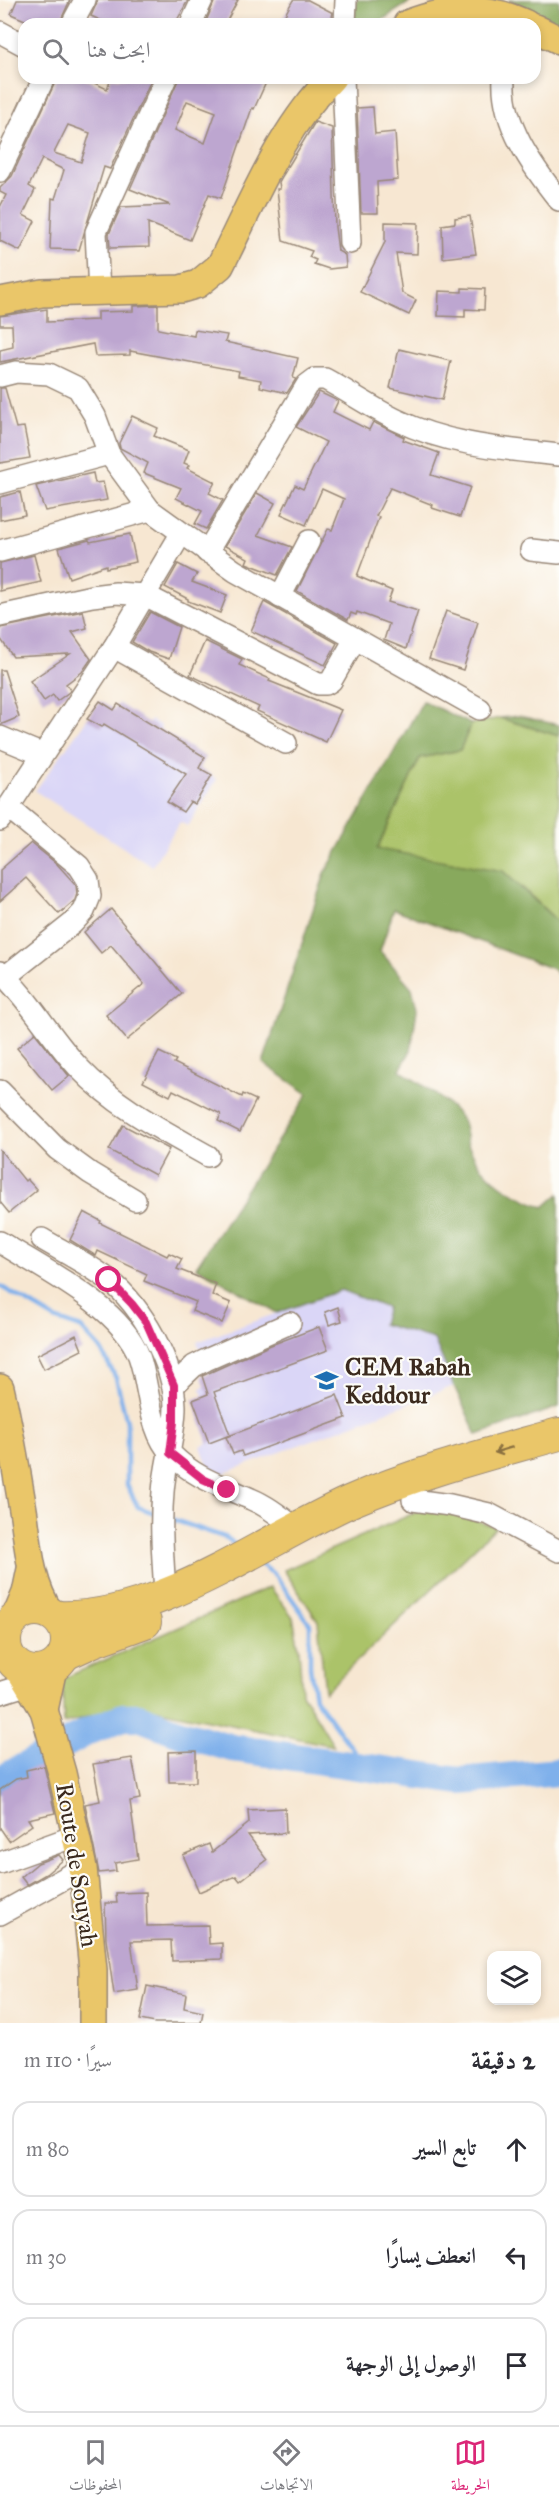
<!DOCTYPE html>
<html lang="ar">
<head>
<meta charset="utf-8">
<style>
	:root { --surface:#fff; --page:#f2f2f3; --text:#2b2b33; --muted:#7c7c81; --line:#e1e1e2; --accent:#db2777 }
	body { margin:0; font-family:"IM FELL Great Primer",Amiri,serif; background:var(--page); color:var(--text); direction:rtl }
	.controls { position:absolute; right:18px; bottom:18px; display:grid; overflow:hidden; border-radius:12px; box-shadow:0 3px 9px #0003 }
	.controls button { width:54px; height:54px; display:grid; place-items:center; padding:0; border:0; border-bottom:2px solid var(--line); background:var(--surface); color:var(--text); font:30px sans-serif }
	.stop { position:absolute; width:18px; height:18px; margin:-14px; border:4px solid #db2777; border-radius:50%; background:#fff }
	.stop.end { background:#db2777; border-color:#fff; box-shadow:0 2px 6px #0008 }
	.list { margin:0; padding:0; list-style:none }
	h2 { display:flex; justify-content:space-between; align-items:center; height:78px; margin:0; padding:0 24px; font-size:26px }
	h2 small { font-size:20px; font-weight:400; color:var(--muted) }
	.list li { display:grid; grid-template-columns:39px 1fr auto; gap:18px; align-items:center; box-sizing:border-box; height:96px; margin:0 12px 12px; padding:0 12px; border:2px solid var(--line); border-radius:18px }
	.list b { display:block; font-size:22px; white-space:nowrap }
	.list em { font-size:20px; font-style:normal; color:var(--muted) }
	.icon { flex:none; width:33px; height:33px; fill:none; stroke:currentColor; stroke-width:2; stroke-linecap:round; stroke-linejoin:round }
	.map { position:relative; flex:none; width:559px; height:2023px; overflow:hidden; direction:ltr }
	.search { position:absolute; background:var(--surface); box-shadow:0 3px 9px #0003; left:18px; right:18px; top:18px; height:66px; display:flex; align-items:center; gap:15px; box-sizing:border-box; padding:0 21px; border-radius:18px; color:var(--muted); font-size:22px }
	.sheet { height:402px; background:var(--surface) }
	nav { display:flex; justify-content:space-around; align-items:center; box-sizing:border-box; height:84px; border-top:2px solid var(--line); background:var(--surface); font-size:16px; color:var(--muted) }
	nav a { display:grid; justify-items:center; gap:3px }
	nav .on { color:var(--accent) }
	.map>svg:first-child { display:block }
	.built { fill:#dad6f7 }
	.green { fill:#abc369; stroke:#737644; stroke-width:1.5 }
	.forest { fill:#88a95d; stroke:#626a3e; stroke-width:1.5 }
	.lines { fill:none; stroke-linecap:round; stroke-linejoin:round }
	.stream { stroke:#7fb0eb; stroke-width:4.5 }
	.river { stroke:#7fb0eb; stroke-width:28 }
	.building { fill:#bda6d0; fill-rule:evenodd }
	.minor-casing { stroke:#998878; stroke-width:24 }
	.major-casing { stroke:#998878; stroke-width:30 }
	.highway-casing { stroke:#998878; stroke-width:34 }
	.minor { stroke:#fff; stroke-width:21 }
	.major { stroke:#eac669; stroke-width:27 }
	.highway { stroke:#eac669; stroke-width:32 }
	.oneway { stroke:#8a7040 }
	.route { stroke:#db2777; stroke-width:8 }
	.labels { text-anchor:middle; stroke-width:4.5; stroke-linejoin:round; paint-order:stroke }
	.poi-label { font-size:24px; font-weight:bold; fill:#3b2a1e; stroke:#fdfcf7; text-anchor:start }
	.street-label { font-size:24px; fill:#3b2a1e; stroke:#fdfcf7 }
</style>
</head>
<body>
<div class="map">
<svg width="559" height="2023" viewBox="0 0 559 2023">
	<rect width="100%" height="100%" fill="#fdfcf7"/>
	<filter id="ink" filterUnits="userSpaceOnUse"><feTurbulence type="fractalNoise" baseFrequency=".0167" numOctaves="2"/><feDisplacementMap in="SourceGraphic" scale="12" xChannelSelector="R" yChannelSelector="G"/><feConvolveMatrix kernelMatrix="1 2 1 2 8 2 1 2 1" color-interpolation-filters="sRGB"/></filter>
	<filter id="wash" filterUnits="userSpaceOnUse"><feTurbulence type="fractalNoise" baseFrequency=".008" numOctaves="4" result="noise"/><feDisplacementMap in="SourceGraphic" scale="24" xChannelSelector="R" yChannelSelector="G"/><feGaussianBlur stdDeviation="1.35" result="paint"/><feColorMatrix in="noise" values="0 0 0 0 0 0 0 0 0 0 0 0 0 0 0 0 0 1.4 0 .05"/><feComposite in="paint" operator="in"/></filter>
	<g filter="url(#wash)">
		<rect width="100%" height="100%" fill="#f7e7d2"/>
		<!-- built -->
		<g class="built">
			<polygon points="100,701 114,710 118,703 149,723 151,720 161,726 160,729 205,757 199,768 217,779 188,826 180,822 152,866 35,791"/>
			<polygon points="341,1290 388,1308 382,1324 434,1339 454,1386 212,1478 201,1446 208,1443 193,1400 203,1396 201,1388 205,1386 201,1376 209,1373 197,1342"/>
		</g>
		<!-- green -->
		<g class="green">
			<polygon points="500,718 559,736 559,923 523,888 377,849 420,758 460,750 471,724"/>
			<polygon points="421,1510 460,1515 496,1527 325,1692 318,1621 284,1570"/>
			<polygon points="270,1587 293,1617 299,1649 302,1693 334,1746 130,1704 64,1724 62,1679"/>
		</g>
		<!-- forest -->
		<g class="forest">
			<polygon points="356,0 413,0 376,24 354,24"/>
			<polygon points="508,0 559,0 559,23"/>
			<path d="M423 701 471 724 460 750 420 758 377 849 503 871 559 923V975L553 969 394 909 380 951 412 988 417 1009 411 1050 400 1070C418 1083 450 1101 462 1120 466 1128 465 1139 469 1147 484 1179 512 1195 544 1207L559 1194V1407L477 1435 454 1386 434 1339 382 1324 387 1308 341 1290 277 1313 196 1267 308 1094 263 1063 325 873Z"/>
			<polygon points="519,716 559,725 559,736 500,718"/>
		</g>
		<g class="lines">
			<!-- stream -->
			<g class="stream">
				<polyline points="0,1286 55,1319 81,1328 101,1350 116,1378 127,1422 127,1485 138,1507 157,1514"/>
				<polyline points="168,1518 227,1538 237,1546"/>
				<polyline points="258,1562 275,1575 310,1624 310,1667 315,1698 366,1768"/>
			</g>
			<!-- river -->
			<polyline class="river" points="0,1780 87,1732 123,1717 139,1717 180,1733 232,1748 460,1781 559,1772"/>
		</g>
		<g id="blocks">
			<!-- building -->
			<g class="building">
				<polygon points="17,0 70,0 59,24 34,24 11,14"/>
				<polygon points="98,0 188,0 175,24 109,24 91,16"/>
				<polygon points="215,0 238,0 225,24 205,24"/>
				<polygon points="293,0 308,0 333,13 330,24 280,24"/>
				<path d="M57 78H84L107 89 111 78H152L110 169 104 167 79 250 50 249 52 198 55 199 64 170 42 159 29 186 35 190 23 215 35 221 20 251 0 241V207L6 195 0 192V188L12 176ZM68 125 90 133 81 162 54 153Z"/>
				<path d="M179 78H268L254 109 252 108 221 198 209 194 190 240 148 223 149 247 110 248 109 234 121 207 170 205 130 189ZM187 101 216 112 205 143 175 130Z"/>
				<polygon points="373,107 375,134 395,132 398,180 377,182 378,213 361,213 357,108"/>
				<polygon points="315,122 332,128 335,227 338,251 345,255 346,267 329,269 314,264 316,260 309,257 312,251 283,241 277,189 280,189 279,182 283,175"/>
				<polygon points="470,216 476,254 443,258 442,225 455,223 455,218"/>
				<polygon points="385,222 418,223 417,254 396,253 402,293 416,300 409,315 360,292 385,242"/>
				<polygon points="462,288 485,289 484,310 465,309 465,317 438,316 439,291 462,292"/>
				<polygon points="158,305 158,329 194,336 195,330 227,335 225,342 298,358 293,378 296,379 287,393 260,387 261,380 238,376 239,371 130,351 130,355 95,356 93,344 0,362 0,350 13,347 12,325 0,325 0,316 47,309 47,322 97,320 97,312 133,311 133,306"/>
				<polygon points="399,349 451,361 442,400 390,388"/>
				<polygon points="0,388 5,388 16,428 24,427 30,458 0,463"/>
				<polygon points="319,392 338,401 333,412 369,430 373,422 404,437 403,440 439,453 431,475 470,487 460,517 432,508 433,505 390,488 376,516 379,517 357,576 392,591 388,602 418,611 406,649 384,640 389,624 357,612 356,615 351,613 348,620 297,591 328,529 332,530 344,499 322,489 306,525 281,514 295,485 303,489 326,442 296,427"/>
				<polygon points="132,416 158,428 154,436 189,450 184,463 189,465 187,468 215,482 209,493 223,500 206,529 195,524 202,511 176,498 181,488 144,473 148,463 120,448 119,443"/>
				<polygon points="93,473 95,483 103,482 107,500 45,511 36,486"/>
				<polygon points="20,492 25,515 0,520 0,497"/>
				<polygon points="257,493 275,503 258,535 292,547 277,575 246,563 248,558 225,546"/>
				<polygon points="130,534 136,562 106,568 106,565 69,578 59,548 89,540 90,542"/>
				<polygon points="34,555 41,582 0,591 0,563"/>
				<polygon points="178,564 197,574 192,582 227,595 220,613 188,601 188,599 165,587"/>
				<polygon points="264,602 337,643 325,665 251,631"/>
				<polygon points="83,611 87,628 72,632 91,659 82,672 66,684 70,690 69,692 57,701 53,695 44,701 30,681 70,654 13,657 0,638 0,628"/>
				<polygon points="446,611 478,622 463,670 429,659"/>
				<polygon points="150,612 179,627 169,659 149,652 132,642"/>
				<polygon points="205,641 242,659 239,665 270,679 269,681 341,710 326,742 257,711 259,707 190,675"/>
				<polygon points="0,670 4,670 19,717 0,725"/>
				<polygon points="100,701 114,710 118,704 205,757 199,768 212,775 195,804 190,802 183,812 167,802 186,774 104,724 102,727 87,719"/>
				<polygon points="31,843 57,864 76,885 77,894 75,900 59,914 26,878 0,901 0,870"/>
				<polygon points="111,909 182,994 127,1040 106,1015 144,984 111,945 101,953 84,932"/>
				<polygon points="35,1033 69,1076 52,1090 17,1048"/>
				<polygon points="159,1052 176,1060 174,1063 242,1097 243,1094 256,1100 240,1132 218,1121 221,1114 173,1090 170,1096 143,1082"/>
				<polygon points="123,1125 169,1149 155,1175 109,1150"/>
				<polygon points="0,1150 25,1181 27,1179 37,1190 9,1213 0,1202"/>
				<polygon points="84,1212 101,1221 100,1223 167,1256 169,1253 182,1259 177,1269 216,1284 212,1295 231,1303 222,1323 192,1311 196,1302 144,1281 147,1274 98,1251 96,1256 70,1240"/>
				<polygon points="338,1307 342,1321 329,1325 325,1312"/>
				<polygon points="319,1327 328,1350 214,1392 230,1435 209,1443 193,1400 208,1394 202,1376 271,1345"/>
				<polygon points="76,1335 82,1350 44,1369 37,1355"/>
				<polygon points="337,1395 346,1418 243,1456 241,1451 233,1454 226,1437"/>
				<polygon points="196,1751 196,1782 169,1782 168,1752"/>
				<polygon points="132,1758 140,1799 130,1801 138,1859 115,1863 116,1871 99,1873 85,1804 100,1801 93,1764"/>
				<polygon points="44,1766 55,1813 28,1819 32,1825 9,1841 0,1828 0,1790 16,1779 27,1777 26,1770"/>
				<polygon points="285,1808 286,1833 248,1835 267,1860 240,1881 236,1876 199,1892 183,1855 209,1844 212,1852 249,1823 248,1810"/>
				<polygon points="59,1855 63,1860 46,1874 27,1885 21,1877 38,1863"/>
				<polygon points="146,1892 147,1926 208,1925 209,1944 222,1943 222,1959 172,1961 171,1940 131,1941 138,1990 114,1994 106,1939 105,1903 117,1903 116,1893"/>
				<polygon points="147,1986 186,1994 184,2008 203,2012 201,2023 155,2023 140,2020"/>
			</g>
		</g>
	</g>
	<g filter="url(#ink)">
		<use href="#blocks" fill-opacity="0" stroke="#998878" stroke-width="1.5"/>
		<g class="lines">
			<defs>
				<g id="minor">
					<polyline points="72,24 85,0"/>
					<polyline points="191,24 202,0"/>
					<polyline points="345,24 346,0"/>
					<polyline points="0,32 24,45"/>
					<polyline points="343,78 350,243"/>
					<path d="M504 78C501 123 532 166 559 200"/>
					<polyline points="0,171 44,78"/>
					<polyline points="99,292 96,232 166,78"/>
					<polyline points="0,376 16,372 49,374 78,388 95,416 109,454 150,510 235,571 480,709"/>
					<polyline points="0,483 109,454"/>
					<polyline points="531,550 559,553"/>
					<polyline points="0,551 150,510"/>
					<path d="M207 552 307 385 315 379H325C349 392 372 408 397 420 447 445 505 449 559 455"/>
					<polyline points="280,597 309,541"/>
					<polyline points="0,616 92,596 116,593 145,595 318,684 326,684 331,681 355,639"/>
					<polyline points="114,647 286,743"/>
					<polyline points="0,737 41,754"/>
					<polyline points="0,820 114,647 181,534"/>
					<path d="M0 972C30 1000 51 1038 79 1068 116 1107 162 1130 208 1156"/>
					<polyline points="5,977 73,923 84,911 90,896 88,880 79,866 9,808"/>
					<polyline points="0,1091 57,1149 90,1173 135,1200"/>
					<path d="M42 1239C64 1252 88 1264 109 1280 142 1306 174 1364 175 1406 175 1436 165 1463 163 1492 160 1526 163 1559 165 1593"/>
					<path d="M0 1242C44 1270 120 1306 139 1356 150 1387 148 1430 172 1455 195 1478 222 1486 251 1499 268 1506 282 1517 296 1529"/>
					<polyline points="174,1385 194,1366 206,1360 290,1323"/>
					<polyline points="413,1500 450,1505 489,1514 559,1551"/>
					<polyline points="0,1693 29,1684"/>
					<polyline points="0,1863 75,1836"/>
					<polyline points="0,1914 83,1868"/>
				</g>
				<g id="major">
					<path d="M407 24C449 8 485 4 526 24"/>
					<polyline points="535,28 559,40"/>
					<path d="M0 301 42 293 181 289 198 284 220 266C253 201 280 130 332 78"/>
					<path d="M0 1388C10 1430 17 1473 24 1516 29 1550 30 1582 50 1613"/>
					<polyline points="16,1617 26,1593 31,1569"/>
					<polyline points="18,1667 44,1710 62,1773 83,1868 93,1970 93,2023"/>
					<polyline points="44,1710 53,1668"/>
				</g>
				<g id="highway">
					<circle cx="36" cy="1641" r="31"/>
					<path d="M57 1617C158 1621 261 1541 351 1501 418 1472 489 1454 559 1434"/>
					<polyline points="65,1654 93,1641 145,1622"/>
				</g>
			</defs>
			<!-- minor casing -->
			<use href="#minor" class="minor-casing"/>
			<!-- major casing -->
			<use href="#major" class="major-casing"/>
			<!-- highway casing -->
			<use href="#highway" class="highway-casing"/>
			<!-- minor -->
			<use href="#minor" class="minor"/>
			<!-- major -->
			<use href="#major" class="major"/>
			<!-- highway -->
			<use href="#highway" class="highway"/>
		</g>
		<!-- one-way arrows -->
		<defs><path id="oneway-shaft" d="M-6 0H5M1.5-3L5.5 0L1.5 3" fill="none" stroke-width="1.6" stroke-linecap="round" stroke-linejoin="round" transform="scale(1.5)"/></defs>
		<use class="oneway" href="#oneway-shaft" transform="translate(503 1450) rotate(163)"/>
	</g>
	<g class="lines" filter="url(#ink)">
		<!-- route -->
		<polyline class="route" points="109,1280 132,1304 146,1322 174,1385 174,1422 170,1453 203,1479 227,1490"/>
	</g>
	<!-- icons -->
	<defs>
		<symbol id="school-bare" viewBox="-9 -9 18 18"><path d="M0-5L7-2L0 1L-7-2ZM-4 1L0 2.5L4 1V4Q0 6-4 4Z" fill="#1f6fb2" stroke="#fdfcf7" stroke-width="2.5" paint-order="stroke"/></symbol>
	</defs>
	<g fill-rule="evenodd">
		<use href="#school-bare" x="310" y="1364" width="33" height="33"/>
	</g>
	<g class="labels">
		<!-- poi labels -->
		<g class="poi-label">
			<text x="345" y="1375">CEM Rabah<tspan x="345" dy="28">Keddour</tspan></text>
		</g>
		<!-- street labels -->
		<g class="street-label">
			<text transform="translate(77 1865) rotate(81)" y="8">Route de Souyah</text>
		</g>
	</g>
</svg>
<div class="controls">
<button><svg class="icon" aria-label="layers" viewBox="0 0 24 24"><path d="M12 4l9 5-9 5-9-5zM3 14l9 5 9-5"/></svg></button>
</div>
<div class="stop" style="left:109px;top:1280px"></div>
<div class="stop end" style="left:227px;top:1490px"></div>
<div class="search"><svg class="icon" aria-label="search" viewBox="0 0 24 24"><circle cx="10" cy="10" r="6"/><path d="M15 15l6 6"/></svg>ابحث هنا</div>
</div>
<section class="sheet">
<h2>2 دقيقة<small>سيرًا · 110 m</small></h2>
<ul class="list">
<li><svg class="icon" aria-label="ahead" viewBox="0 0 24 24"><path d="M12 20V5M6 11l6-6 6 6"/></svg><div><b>تابع السير</b></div><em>80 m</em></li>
<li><svg class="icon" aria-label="left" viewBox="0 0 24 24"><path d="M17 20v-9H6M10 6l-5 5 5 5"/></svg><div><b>انعطف يسارًا</b></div><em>30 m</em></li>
<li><svg class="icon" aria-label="arrive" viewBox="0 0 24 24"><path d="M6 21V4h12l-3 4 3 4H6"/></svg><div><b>الوصول إلى الوجهة</b></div></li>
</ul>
</section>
<nav>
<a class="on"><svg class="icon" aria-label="map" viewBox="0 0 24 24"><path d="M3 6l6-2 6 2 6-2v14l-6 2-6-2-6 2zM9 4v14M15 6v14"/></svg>الخريطة</a>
<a><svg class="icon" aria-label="directions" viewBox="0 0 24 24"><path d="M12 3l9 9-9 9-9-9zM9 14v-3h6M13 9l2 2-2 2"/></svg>الاتجاهات</a>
<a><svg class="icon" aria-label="saved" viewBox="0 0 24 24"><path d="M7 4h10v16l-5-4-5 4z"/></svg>المحفوظات</a>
</nav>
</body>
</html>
